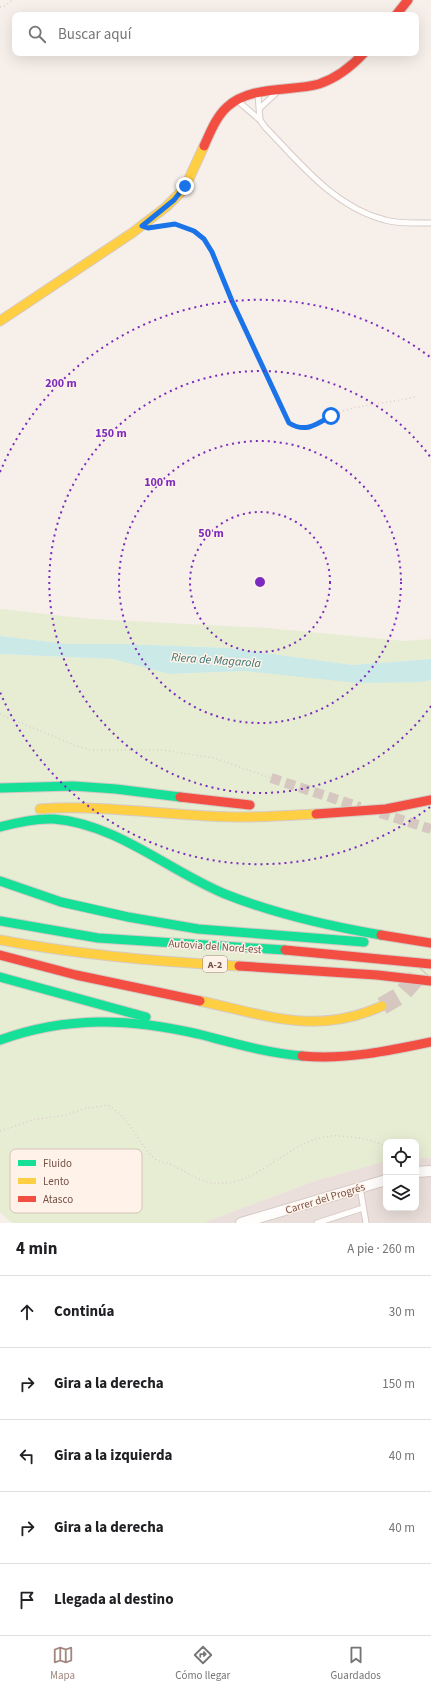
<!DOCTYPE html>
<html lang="es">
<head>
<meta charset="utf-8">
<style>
	:root { --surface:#fff; --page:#f6f6f6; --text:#202124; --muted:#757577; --line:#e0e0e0; --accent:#a28880 }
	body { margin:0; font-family:"Source Sans 3",sans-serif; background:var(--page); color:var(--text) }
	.controls { position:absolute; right:12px; bottom:12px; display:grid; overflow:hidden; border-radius:8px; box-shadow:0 4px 16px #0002 }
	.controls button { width:36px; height:36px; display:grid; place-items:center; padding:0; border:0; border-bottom:1px solid var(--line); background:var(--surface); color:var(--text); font:20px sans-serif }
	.stop { position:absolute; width:12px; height:12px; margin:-9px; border:3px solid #1a73e8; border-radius:50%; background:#fff }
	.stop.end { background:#1a73e8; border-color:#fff; box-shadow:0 1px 4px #0008 }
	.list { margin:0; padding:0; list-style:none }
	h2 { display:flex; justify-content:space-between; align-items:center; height:52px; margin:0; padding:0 16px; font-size:17px }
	h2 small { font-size:13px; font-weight:400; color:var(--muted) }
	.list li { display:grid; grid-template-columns:26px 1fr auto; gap:12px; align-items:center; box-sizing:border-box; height:72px; padding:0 16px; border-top:1px solid var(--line) }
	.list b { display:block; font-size:15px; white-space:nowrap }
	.list em { font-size:13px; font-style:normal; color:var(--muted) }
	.icon { flex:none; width:22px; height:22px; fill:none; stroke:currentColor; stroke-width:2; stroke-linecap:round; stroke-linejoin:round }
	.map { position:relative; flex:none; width:431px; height:1223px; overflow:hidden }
	.search { position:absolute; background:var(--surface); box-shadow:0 4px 16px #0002; left:12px; right:12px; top:12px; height:44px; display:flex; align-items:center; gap:10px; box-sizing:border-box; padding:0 14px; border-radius:8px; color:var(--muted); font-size:15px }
	.sheet { height:412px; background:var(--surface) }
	nav { display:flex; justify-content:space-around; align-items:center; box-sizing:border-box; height:56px; border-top:1px solid var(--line); background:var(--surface); font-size:11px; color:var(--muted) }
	nav a { display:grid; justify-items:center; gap:2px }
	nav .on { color:var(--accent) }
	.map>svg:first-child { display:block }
	.industrial { fill:#eadfda }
	.green { fill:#e6edd3 }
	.water { fill:#cae9e7 }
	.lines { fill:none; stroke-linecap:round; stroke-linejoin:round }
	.street-tunnel { stroke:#d6c8c1; stroke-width:10; stroke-dasharray:10 5; stroke-linecap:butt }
	.highway-tunnel { stroke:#d6c8c1; stroke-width:18; stroke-dasharray:18 9; stroke-linecap:butt }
	.lane-casing { stroke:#d5cac6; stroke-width:7 }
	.street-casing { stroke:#d5cac6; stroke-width:12 }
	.fast-casing { stroke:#d6cac6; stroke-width:11 }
	.slow-casing { stroke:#d6cac6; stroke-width:11 }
	.jam-casing { stroke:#d6cac6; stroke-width:11 }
	.path { stroke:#dacfcc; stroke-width:1.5; stroke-dasharray:1 3; stroke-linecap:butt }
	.lane { stroke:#fefdfc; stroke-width:5 }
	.street { stroke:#fefdfc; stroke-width:10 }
	.fast { stroke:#16e098; stroke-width:9 }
	.slow { stroke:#ffcf43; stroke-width:9 }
	.jam { stroke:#f24e42; stroke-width:9 }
	.route { stroke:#1a73e8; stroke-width:5 }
	.ring { fill:none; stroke:#7b2cbf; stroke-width:2; stroke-dasharray:2 4 }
	.labels { text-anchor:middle; stroke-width:3; stroke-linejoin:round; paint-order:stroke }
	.shield { fill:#fff3e9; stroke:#9e8278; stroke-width:1 }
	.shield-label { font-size:10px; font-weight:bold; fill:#755148 }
	.street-label { font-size:11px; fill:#755148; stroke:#fff3e9 }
	.water-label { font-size:12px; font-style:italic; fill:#397474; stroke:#fff3e9 }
	.key { fill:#fff3e9; stroke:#d6c2b9; stroke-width:1 }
	.key-label { font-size:11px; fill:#755148 }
	.centre { fill:#7b2cbf; stroke:#fff3e9; stroke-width:2 }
	.ring-label { font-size:12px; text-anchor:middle; font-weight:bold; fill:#7b2cbf; stroke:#fff3e9; stroke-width:3; stroke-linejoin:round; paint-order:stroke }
</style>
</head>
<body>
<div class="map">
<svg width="431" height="1223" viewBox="0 0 431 1223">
	<rect width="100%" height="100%" fill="#f7efe9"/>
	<!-- industrial -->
	<polygon class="industrial" points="416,1158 431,1158 431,1223 202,1223 317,1180 386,1161 386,1208 416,1208"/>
	<!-- green -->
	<g class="green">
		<polygon points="0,609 90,619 267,628 404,641 431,639 431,659 352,665 229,648 123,644 67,644 0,636"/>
		<polygon points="0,654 113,659 169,674 244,671 422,682 431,680 431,1158 416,1158 416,1142 386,1142 386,1161 317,1180 202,1223 12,1223 0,1212"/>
	</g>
	<!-- water -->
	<polygon class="water" points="0,636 67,644 123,644 229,648 352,665 431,659 431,680 422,682 358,683 244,671 169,674 113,659 0,654"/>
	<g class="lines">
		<!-- street-tunnel -->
		<g class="street-tunnel">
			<polyline points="271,778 360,807"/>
			<polyline points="380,813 431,829"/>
		</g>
		<!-- highway-tunnel -->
		<polyline class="highway-tunnel" points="382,1006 401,995 423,970"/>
		<defs>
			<g id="lane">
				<polyline points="258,95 260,120"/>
				<path d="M239 102 260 120 265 127C300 163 334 207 385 220 399 224 416 223 431 223"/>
				<polyline points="260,108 275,94"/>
				<polyline points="360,1187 366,1223"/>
				<polyline points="317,1223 363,1208"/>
			</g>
			<g id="street">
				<polyline points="416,1172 431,1171"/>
				<polyline points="241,1223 386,1180"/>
			</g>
			<g id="fast">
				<polyline points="0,788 73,786 116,789 180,797"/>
				<path d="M0 827C18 822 35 818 54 819 117 824 169 871 225 894 275 914 328 926 381 935"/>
				<polyline points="0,881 61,902 128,917 198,929 364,942"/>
				<polyline points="0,921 98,938 285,950"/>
				<polyline points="0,977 146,1017"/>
				<path d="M0 1040C67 1016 129 1018 198 1034 233 1043 266 1053 302 1056"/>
			</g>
			<g id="slow">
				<polyline points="0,321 132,233 166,207 181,192 187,183 204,146"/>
				<path d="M40 809C108 804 175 817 243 817 268 817 292 815 316 814"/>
				<path d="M0 940C79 955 158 962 239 966"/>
				<path d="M200 1001C266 1015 316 1036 382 1006"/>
			</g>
			<g id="jam">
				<polyline points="396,15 408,0"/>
				<path d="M204 146C210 133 216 117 227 107 251 85 290 92 319 84 337 78 351 67 364 53"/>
				<polyline points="180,797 250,805"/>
				<polyline points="316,814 386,809 431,800"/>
				<polyline points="381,935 431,943"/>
				<polyline points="285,950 431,964"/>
				<polyline points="0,955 76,975 200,1001"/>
				<polyline points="239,966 377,975 431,981"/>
				<path d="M302 1056C345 1060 389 1051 431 1042"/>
			</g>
		</defs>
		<!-- lane casing -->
		<use href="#lane" class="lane-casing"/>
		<!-- street casing -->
		<use href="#street" class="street-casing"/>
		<!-- fast casing -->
		<use href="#fast" class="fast-casing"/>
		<!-- slow casing -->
		<use href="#slow" class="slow-casing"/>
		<!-- jam casing -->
		<use href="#jam" class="jam-casing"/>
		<!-- path -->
		<g class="path">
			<polyline points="0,7 5,6 12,0"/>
			<path d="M162 226 175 225 188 228 200 234 208 245 232 301 289 423C294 426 299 429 306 428 318 426 327 416 339 412 364 404 390 403 415 397"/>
			<polyline points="0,714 74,745 91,750 162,750 214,758 271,778"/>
			<path d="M0 1131 32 1120 66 1115 83 1109 108 1105C133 1121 135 1139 153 1157 160 1164 165 1161 172 1165 183 1170 195 1179 207 1182 253 1192 283 1145 324 1137 333 1135 342 1136 351 1137 363 1138 376 1141 386 1147"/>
		</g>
		<!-- lane -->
		<use href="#lane" class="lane"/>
		<!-- street -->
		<use href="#street" class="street"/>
		<!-- fast -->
		<use href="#fast" class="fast"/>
		<!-- slow -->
		<use href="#slow" class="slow"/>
		<!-- jam -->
		<use href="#jam" class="jam"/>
	</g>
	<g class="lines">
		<!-- route -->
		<path class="route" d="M185 186 174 200 142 226 148 228 175 224 194 231 204 239 212 252 232 301 289 423C305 433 316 425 331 416"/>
	</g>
	<!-- distance rings -->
	<g class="ring">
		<circle cx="260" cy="582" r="70"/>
		<circle cx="260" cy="582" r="141"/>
		<path d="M431 706A211 211 0 1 1 431 458"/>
		<path d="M430 807A282 282 0 0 1 0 692M0 472A282 282 0 0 1 430 357"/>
	</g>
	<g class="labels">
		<!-- shield labels -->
		<rect class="shield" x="203" y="956" width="24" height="16" rx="3"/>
		<g class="shield-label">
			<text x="215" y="968">A-2</text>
		</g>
		<!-- street labels -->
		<g class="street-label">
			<text transform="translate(215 946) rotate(4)" y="4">Autovia del Nord-est</text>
			<text transform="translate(325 1198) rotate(-17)" y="4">Carrer del Progrés</text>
		</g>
		<!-- water labels -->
		<g class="water-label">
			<text transform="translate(216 660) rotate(4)" y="4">Riera de Magarola</text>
		</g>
	</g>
	<!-- legend -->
	<rect x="10" y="1149" width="132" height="64" rx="6" class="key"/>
	<rect x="18" y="1160" width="18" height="6" fill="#16e098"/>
	<rect x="18" y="1178" width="18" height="6" fill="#ffcf43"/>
	<rect x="18" y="1196" width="18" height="6" fill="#f24e42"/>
	<g class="key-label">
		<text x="43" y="1167">Fluido</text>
		<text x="43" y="1185">Lento</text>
		<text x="43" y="1203">Atasco</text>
	</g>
	<circle cx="260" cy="582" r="6" class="centre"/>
	<g class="ring-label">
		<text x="61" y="387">200 m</text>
		<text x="111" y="437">150 m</text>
		<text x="160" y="486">100 m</text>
		<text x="211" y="537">50 m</text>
	</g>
</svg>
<div class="controls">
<button><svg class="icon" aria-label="locate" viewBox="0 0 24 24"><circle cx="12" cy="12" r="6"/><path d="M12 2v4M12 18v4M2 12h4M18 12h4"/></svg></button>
<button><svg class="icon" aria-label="layers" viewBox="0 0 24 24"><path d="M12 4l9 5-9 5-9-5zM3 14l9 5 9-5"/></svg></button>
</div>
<div class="stop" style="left:331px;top:416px"></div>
<div class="stop end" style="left:185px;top:186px"></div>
<div class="search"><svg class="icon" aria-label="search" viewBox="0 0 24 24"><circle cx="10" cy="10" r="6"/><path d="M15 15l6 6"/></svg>Buscar aquí</div>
</div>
<section class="sheet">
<h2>4 min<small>A pie · 260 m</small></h2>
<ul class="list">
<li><svg class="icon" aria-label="ahead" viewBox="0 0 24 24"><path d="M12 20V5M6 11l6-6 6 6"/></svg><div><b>Continúa</b></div><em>30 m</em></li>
<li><svg class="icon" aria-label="right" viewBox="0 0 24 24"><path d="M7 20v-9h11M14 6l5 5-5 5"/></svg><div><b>Gira a la derecha</b></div><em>150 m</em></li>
<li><svg class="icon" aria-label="left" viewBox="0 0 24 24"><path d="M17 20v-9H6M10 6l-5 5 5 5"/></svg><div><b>Gira a la izquierda</b></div><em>40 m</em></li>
<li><svg class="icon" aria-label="right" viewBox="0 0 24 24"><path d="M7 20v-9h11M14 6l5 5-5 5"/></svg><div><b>Gira a la derecha</b></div><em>40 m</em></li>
<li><svg class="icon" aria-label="arrive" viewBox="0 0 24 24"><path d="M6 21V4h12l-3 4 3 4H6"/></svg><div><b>Llegada al destino</b></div></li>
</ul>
</section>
<nav>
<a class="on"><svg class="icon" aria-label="map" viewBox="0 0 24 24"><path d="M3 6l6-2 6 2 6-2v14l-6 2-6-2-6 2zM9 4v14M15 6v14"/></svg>Mapa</a>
<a><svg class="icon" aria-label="directions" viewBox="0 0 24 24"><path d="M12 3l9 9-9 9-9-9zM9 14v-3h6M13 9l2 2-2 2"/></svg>Cómo llegar</a>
<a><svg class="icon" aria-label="saved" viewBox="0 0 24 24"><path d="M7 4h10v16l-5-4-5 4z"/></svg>Guardados</a>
</nav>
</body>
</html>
